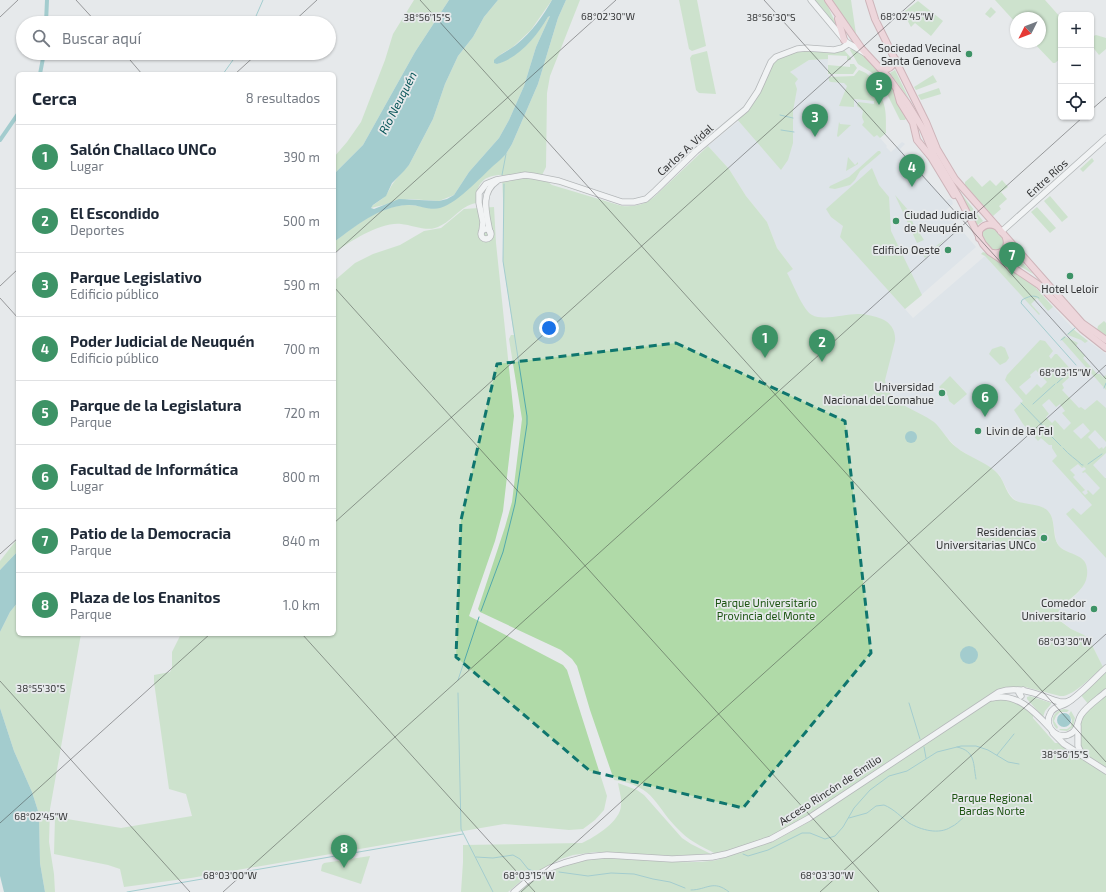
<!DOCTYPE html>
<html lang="es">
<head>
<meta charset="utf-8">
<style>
	:root { --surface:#fff; --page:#f2f2f3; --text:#1f2937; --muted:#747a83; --line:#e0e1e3; --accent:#3d9366 }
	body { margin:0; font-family:"Exo 2",sans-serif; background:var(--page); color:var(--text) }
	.controls { position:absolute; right:12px; top:12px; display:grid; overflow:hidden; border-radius:6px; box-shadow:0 1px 3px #0004 }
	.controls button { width:36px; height:36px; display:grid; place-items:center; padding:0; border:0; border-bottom:1px solid var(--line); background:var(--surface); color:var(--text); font:20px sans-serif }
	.compass { position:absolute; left:1010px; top:12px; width:36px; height:36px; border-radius:50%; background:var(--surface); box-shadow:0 1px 3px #0004; rotate:228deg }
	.you { position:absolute; left:549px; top:328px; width:14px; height:14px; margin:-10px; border:3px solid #fff; border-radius:50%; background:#1a73e8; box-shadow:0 0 0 6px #1a73e833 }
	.badge { display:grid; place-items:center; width:26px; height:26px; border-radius:50%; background:var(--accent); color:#fff; font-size:13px; font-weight:700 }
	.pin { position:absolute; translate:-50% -33px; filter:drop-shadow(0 1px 2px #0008) }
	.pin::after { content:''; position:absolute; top:21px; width:14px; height:12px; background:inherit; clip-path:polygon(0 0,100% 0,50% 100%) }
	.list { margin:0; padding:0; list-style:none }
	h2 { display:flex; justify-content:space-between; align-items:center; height:52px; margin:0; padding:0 16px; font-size:17px }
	h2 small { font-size:13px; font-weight:400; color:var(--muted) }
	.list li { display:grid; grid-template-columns:26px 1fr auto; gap:12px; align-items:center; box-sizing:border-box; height:64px; padding:0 16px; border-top:1px solid var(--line) }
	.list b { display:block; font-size:15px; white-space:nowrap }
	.list p { margin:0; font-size:13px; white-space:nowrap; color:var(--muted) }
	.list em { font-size:13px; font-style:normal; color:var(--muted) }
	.icon { flex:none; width:22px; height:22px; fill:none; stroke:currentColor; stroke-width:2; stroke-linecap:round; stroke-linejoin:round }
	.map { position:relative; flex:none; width:1106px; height:892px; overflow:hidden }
	.search { position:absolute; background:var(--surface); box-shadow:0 1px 3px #0004; left:16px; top:16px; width:320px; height:44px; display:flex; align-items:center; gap:10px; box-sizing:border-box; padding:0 14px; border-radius:22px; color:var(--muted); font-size:15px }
	.panel { position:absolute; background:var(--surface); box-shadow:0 1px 3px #0004; left:16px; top:72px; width:320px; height:564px; border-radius:6px }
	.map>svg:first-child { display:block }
	.built { fill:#d5dde6 }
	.green { fill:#b0daa8; fill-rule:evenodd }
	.water { fill:#53a9ac }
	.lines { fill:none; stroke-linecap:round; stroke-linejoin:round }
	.stream { stroke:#53a9ac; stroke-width:1 }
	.canal { stroke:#53a9ac; stroke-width:4 }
	.secondary-casing { stroke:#797c7e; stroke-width:7 }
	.primary-casing { stroke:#b0747d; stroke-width:8 }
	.secondary { stroke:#fff; stroke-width:5.5 }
	.primary { stroke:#f7bfc8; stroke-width:6 }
	.marked { fill:none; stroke:#0f766e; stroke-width:3; stroke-dasharray:8 5; stroke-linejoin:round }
	.ticks { fill:none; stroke:#353637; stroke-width:1; stroke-opacity:0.45 }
	.poi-dot { fill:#3d9366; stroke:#e6e9eb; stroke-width:1.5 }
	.labels { text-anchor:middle; stroke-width:3.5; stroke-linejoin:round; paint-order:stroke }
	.poi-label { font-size:11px; fill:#353637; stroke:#e6e9eb; text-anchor:end }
	.street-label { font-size:11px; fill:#353637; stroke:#e6e9eb }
	.park-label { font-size:11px; fill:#1d5412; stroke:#e6e9eb }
	.water-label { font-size:12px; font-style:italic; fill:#085659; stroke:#e6e9eb }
	.ticks-label { font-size:10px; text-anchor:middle; fill:#353637; stroke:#e6e9eb; stroke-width:3.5; stroke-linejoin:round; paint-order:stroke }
</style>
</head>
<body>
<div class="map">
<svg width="1106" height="892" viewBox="0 0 1106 892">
	<rect width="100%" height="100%" fill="#e6e9eb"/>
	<!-- built -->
	<polygon class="built" points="828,59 827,72 831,80 847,81 852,99 874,101 873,130 887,146 886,147 891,152 902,142 905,144 900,149 946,201 949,199 952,200 953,204 945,211 976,247 905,309 913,318 985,256 1024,297 1035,287 1076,332 1106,354 1106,664 1103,667 1089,639 1084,635 1071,629 1058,618 1057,614 1060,609 1078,593 1083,586 1087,577 1087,569 1083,559 1064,550 1059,546 1056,540 1053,521 1049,512 1042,507 1021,503 1014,499 1009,493 999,474 957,448 935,424 929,419 914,412 885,423 782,275 793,269 777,248 767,222 746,196 729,169 708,146 746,115 762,96 794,69 809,60"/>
	<!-- green -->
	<g class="green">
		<polygon points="414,0 449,0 415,52 363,145 334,174 334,157 347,142 361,122 385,60 393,34"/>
		<path d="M498 0H552L531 30 513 47 501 54 497 64C519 56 537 36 548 17L550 16 536 47 524 86 509 120 499 138 469 172 454 195 439 201 409 199 371 208C374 203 379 202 383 198 388 194 390 187 394 182 398 176 404 171 409 165L433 119 445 84 458 56 473 37 484 17Z"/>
		<path d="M566 0H580L550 76 547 93 546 167 541 177 552 185 622 206C634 207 644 205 654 197L708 146 729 169 746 196 767 222 777 248 793 269 787 273C793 283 802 309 812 315 823 321 845 314 858 314 866 314 875 316 882 319 891 323 896 331 895 341L885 380C888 405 917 409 934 422 942 429 947 440 956 447 968 457 984 461 995 471 1004 478 1005 492 1013 499 1023 506 1039 502 1048 511 1057 521 1051 538 1060 547 1069 555 1086 554 1087 569 1090 594 1060 599 1057 616L1059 620 1071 629 1084 635 1089 639 1103 667C1093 675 1072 698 1060 696L1025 687H1016L1006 690 779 835 720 856C707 849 692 843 681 832 654 807 657 786 614 780L590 710 580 676 577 666 572 659 561 650 480 612 478 609 505 527 512 502 522 419 509 339 511 335H514L503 261 504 222 502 175C483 175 476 184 476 203 459 206 452 223 435 228 425 231 412 225 401 224 380 222 351 241 334 253V242C355 226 378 207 405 205 425 204 430 214 450 203L506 154 512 144 538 84 558 18Z"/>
		<polygon points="679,0 697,0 706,46 692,51 689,49"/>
		<polygon points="813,0 825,0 840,33"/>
		<polygon points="832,0 851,0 856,34 833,2"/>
		<polygon points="995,0 1045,0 1061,18 1061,58 1055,63 1053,63 1033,42 1040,42 1040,18 1016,18 1016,23"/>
		<polygon points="918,1 943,21 931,36 915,23 911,27 904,14 905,11"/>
		<polygon points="991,7 996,12 990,18 985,14"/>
		<polygon points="1096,35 1106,38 1106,49 1099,55 1091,45 1091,37"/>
		<path d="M852 48C866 54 886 76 894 89 900 97 903 108 907 117L905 120H900L882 84 871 72 858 64 850 50Z"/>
		<path d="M844 50 851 58V60H847V56L828 55V59L809 60 790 72 795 76 798 79 795 83 797 89 793 111V143L788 160 781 170 736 118 739 119 772 65C790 43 820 55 844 50Z"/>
		<polygon points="707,51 716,94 699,93 696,90 690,58 692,55"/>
		<polygon points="850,64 854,64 857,68 853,74 828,74 828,65 850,67"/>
		<path d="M859 70 866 73 874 80 871 83C887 102 886 109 886 133L880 138 877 135 874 137 862 125 864 122 862 117 863 111 860 108 857 106 858 102 874 104V101L854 99V107L839 106 847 86 844 83 831 82 829 81V77L854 76Z"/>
		<polygon points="895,70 909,99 890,73"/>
		<polygon points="933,75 937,82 916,90 914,87"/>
		<polygon points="939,88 941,94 921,100 918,95"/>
		<polygon points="839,122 840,124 851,125 838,137 837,136"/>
		<polygon points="878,151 880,151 881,153 860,171 855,180 850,185 835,189 829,188 830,186 849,177"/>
		<polygon points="848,157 855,165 858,162 858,164 846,171"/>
		<polygon points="1092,158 1094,161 1083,172 1080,169"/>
		<polygon points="872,168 879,185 889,197 891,231 922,295 905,309 840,237 843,226 831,217 826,209"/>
		<polygon points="972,176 982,187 990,180 996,186 1002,180 1008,187 1001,192 1007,199 999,206 1001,209 993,216 965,185 965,182"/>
		<polygon points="959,191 983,221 976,226"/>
		<polygon points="895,195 908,210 913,223 924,240 917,243"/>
		<polygon points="1050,196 1068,217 1062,222 1044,201"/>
		<polygon points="494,207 496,243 514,416 503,511 495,541 469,616 563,665 567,670 607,796 604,810 595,820 583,829 569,830 504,824 191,878 124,887 120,869 108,865 54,854 55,817 121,828 192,816 186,794 169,789 154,682 154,675 170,672 172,668 172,652 181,634 334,634 334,281 355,263 373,254 400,245 424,231 441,228 464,209"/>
		<polygon points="1037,207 1056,228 1050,233 1031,212"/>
		<polygon points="986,228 993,228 1004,239 1004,245 1000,250 993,251 982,238 982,232"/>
		<polygon points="947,238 925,258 922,253 936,246"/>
		<polygon points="1011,250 1033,274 1005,257"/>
		<polygon points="983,252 986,253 1036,286 1036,288 1053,307 1048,311 1037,298 1031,304 1040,314 1039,315 985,256 981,254"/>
		<polygon points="1104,321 1106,323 1106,336 1097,330 1098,326"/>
		<polygon points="1073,329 1088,341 1085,343 1081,340 1068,335 1067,334"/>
		<polygon points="1064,336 1078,343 1076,346 1085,356 1083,358 1097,374 1100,374 1103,377 1106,375 1106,390 1061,339"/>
		<path d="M1040 340 1045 341 1053 351 1049 356 1051 359 1055 354H1057L1073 372V374L1062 384 1064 388 1062 390 1079 408 1081 407 1085 410 1097 400 1106 408V442L1095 430 1088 437 1099 449 1102 447 1103 449 1106 446V453L1093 465 1105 478H1106V558L1066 514 1073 508 1081 515 1092 505 1052 461 1057 456 1052 448V445H1049L1041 438 1038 441 1023 424 1014 410 1023 401 1005 380 1007 375ZM1036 370 1047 382 1041 388 1037 384 1026 395 1019 387 1031 377 1030 375ZM1049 399 1056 407 1060 404 1065 411 1062 413 1071 423 1064 430 1055 420 1052 423 1046 417 1049 414 1042 405ZM1083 423 1090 431 1081 439 1073 431ZM1078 464 1082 468 1084 467 1086 469 1082 472 1083 473 1085 472 1100 488 1093 495 1088 490 1087 491 1088 493 1085 495 1082 492 1085 490 1073 477 1075 475 1070 470Z"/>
		<polygon points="1001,346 1005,348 1009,358 1006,362 1000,365 989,354 992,349"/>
		<polygon points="950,376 967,394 954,405 949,401 948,396 939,387"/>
		<polygon points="18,538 18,551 0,570 0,561"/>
		<polygon points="18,602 18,634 81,634 50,809 49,842 54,874 55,892 45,892 40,863 39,814 32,792 14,751 0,708 0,632 10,612"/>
		<polygon points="1106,671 1106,690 1089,705 1080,694"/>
		<path d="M1106 695V892H517C541 871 575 857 607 858 644 858 681 866 717 860L776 840 805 824 992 700C1011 696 1018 703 1033 714V718L1055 743H1058L1083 759 1080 747 1081 720 1085 714Z"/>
		<polygon points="1030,696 1051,703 1051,704 1045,711 1043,717 1027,699 1027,697"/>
		<path d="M1064 709 1069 710 1067 712H1060L1056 716 1054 721 1058 727 1057 729C1049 721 1053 711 1064 709Z"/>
		<polygon points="1071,711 1075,718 1073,727 1067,731 1059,730 1060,729 1067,729 1071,726 1072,720 1069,714"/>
		<path d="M618 783 637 790 644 795 682 838 691 844 711 854 673 856 596 852 573 855 561 859 522 880 508 892H461L463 862V845L582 843C595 837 621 821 621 805 622 798 619 790 618 783Z"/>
		<polygon points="370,856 361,884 321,871 322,865 324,863"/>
	</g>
	<!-- water -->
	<g class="water">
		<path d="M449 0H498L484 17 473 37 458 56 445 84 433 119 409 165 404 171 392 183 386 196 373 205 371 208 374 209 399 199 439 201 447 199 454 195 469 172 499 138 509 120 524 86 536 47 550 16 548 17C537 36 519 58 497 64L494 63V60C501 53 510 50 517 44 532 32 543 16 552 0H566L558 18 538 84 512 144 506 154 500 160C484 173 459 203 440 208 429 211 418 204 407 205 378 207 356 226 334 242V174L363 145 415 52Z"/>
		<circle cx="911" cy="437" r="6"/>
		<polygon points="18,551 18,602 10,612 0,632 0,570"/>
		<circle cx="969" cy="655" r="9"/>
		<polygon points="0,708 14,751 32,792 39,814 40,863 45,892 4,892 0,876"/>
		<circle cx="1064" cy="720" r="7"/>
	</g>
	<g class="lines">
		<!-- stream -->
		<g class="stream">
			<polyline points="253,23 263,0"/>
			<polyline points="223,74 238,53"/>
			<polyline points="780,115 793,118"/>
			<polyline points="781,130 794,132"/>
			<polyline points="502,175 506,154"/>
			<path d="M1039 298C1034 294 1027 297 1022 300L1021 303 1076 365"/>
			<polyline points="1068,334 1075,328"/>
			<polyline points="1061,340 1065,337"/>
			<polyline points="1057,383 1068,373"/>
			<polyline points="1104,388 1106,383"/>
			<polyline points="1021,403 1050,433"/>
			<polyline points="1033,404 1055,384"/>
			<polyline points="1051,436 1061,446"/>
			<path d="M1063 448C1069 455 1076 459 1082 465H1083"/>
			<polyline points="1088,464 1102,454"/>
			<polyline points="481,611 503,552 515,504 527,424 527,416 503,261 504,184"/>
			<polyline points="458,680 479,617"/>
			<polyline points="458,693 461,829 493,892"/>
			<polyline points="909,703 920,739"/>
			<polyline points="924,747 926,758"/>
			<path d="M957 747C976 751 973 764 976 779"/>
			<polyline points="997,755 1014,734"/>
			<path d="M849 818 867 813 876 806 884 805C894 809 901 817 909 823 921 830 939 835 951 827 956 825 959 821 963 818"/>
			<polyline points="743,854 748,856 768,850 802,833 810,833 825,839 835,836 843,827 854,808 870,790 889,776 907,771 937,752 961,746 976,746 988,750 1008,762 1019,764"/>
			<polyline points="476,857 493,858 513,855 520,859 528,869 533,871"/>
			<polyline points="559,872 588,876 611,873 634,874 653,879 670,882 685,888"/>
			<path d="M691 890C707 890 713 879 729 892"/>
			<polyline points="127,892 463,834"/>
		</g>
		<!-- canal -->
		<g class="canal">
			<polyline points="46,23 47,0"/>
			<polyline points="40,74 44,53"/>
			<polyline points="0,140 18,114"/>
		</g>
		<defs>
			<g id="secondary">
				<polyline points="811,0 846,42 865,53"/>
				<circle cx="486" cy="234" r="5"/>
				<polyline points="482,231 483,222 479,203 479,193 486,184 496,180 525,175 533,176 559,181 622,202 634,202 646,199 655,191 696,151 746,109 758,91 771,62 776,57 797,49 807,48 834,50 842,48 848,44"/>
				<polyline points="1001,232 1106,138"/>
				<path d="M490 233C487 215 479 193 497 181"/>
				<path d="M1106 668C1094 679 1081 694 1067 703 1061 707 1053 706 1050 714 1043 728 1059 742 1072 733 1079 728 1077 721 1081 715 1087 706 1098 699 1106 692"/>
				<polyline points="1021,696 1019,693 1023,690"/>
				<path d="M992 698C1016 692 1034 711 1049 727"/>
				<polyline points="1078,726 1078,746 1082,755"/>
				<polyline points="1053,733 1064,744 1106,771"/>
				<path d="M514 892 528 880 550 868 564 863 586 857 607 855 672 859 712 857 726 854 771 839 809 818 999 692C1021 685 1040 696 1060 702H1066L1071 700"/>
			</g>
			<g id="primary">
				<polyline points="828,0 862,49 888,77 907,103 923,129 934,155 960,199 983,244 990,252 1039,285 1082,329 1106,348"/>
				<polyline points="869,0 875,19 926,122 937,149 955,179 1082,323 1106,340"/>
				<polyline points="838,19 844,40"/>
				<path d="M880 68C888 71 893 67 895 59"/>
				<polyline points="897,91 900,102 913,123 917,140 931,157 954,195"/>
				<path d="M979 238V231C983 225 989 223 996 226"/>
				<path d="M993 253C1003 255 1009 247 1006 238"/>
			</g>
		</defs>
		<!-- secondary casing -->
		<use href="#secondary" class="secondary-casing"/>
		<!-- primary casing -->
		<use href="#primary" class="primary-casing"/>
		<!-- secondary -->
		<use href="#secondary" class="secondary"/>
		<!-- primary -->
		<use href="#primary" class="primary"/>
	</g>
	<!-- marked area -->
	<path d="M0 0H1106V892H0ZM676 343 845 421 871 653 743 808 590 771 456 657 461 520 497 364Z" fill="#e6e9eb" fill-opacity=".55" fill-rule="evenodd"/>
	<path class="marked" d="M676 343 845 421 871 653 743 808 590 771 456 657 461 520 497 364Z"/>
	<!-- ticks -->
	<path class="ticks" d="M76 0 97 23M420 0 1106 762M764 0 1106 379M0 17 18 0M292 23 317 0M124 53 142 74M235 74 258 53M1091 110 1106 97M334 254 616 0M0 286 18 269M334 287 879 892M0 298 18 318M334 523 915 0M0 554 18 538M302 634 535 892M0 681 190 892M0 823 210 634M223 892 1083 117M521 892 1106 365M820 892 1106 634"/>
	<!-- markers -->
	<g class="poi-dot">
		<circle cx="969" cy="54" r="4"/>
		<circle cx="896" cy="221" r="4"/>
		<circle cx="948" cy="250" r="4"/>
		<circle cx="1070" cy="276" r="4"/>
		<circle cx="942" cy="393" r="4"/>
		<circle cx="978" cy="431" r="4"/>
		<circle cx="1044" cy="538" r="4"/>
		<circle cx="1094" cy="609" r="4"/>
	</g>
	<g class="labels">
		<!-- poi labels -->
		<g class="poi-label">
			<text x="961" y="52">Sociedad Vecinal<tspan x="961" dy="13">Santa Genoveva</tspan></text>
			<text x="904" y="219" text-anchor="start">Ciudad Judicial<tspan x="904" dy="13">de Neuquén</tspan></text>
			<text x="940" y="254">Edificio Oeste</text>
			<text x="1070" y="293" text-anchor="middle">Hotel Leloir</text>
			<text x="934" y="391">Universidad<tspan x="934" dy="13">Nacional del Comahue</tspan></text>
			<text x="986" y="435" text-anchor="start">Livin de la FaI</text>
			<text x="1036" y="536">Residencias<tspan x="1036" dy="13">Universitarias UNCo</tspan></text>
			<text x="1086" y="607">Comedor<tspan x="1086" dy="13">Universitario</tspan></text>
		</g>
		<!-- street labels -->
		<g class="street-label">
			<text transform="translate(685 150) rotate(-42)" y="4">Carlos A. Vidal</text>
			<text transform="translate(1047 178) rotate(-42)" y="4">Entre Ríos</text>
			<text transform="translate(830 790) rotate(-33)" y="4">Acceso Rincón de Emilio</text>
		</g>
		<!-- park labels -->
		<g class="park-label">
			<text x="766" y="607">Parque Universitario<tspan x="766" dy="13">Provincia del Monte</tspan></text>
			<text x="992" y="802">Parque Regional<tspan x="992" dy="13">Bardas Norte</tspan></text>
		</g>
		<!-- water labels -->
		<g class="water-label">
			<text transform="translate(398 103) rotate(-63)" y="4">Río Neuquén</text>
		</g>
	</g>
	<g class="ticks-label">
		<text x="608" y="20">68°02'30"W</text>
		<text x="907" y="20">68°02'45"W</text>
		<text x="427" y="21">38°56'15"S</text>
		<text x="771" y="21">38°56'30"S</text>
		<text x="1065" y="376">68°03'15"W</text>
		<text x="1065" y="645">68°03'30"W</text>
		<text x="41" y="692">38°55'30"S</text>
		<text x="1065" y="758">38°56'15"S</text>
		<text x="41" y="820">68°02'45"W</text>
		<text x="230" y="879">68°03'00"W</text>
		<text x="529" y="879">68°03'15"W</text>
		<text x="827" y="879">68°03'30"W</text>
	</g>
</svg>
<div class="controls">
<button>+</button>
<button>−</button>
<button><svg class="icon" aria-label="locate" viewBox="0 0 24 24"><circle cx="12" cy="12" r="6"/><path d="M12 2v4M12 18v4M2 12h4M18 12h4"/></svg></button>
</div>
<svg class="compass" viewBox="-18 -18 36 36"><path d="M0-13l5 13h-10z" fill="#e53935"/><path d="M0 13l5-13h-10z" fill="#747a83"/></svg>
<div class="you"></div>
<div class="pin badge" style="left:765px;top:358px">1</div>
<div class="pin badge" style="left:822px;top:362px">2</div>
<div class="pin badge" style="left:815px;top:137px">3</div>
<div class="pin badge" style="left:912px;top:187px">4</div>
<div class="pin badge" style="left:879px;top:105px">5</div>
<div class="pin badge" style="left:985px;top:417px">6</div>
<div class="pin badge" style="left:1012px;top:275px">7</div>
<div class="pin badge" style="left:344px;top:868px">8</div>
<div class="search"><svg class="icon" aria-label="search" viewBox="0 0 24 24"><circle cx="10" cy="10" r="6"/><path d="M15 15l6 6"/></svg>Buscar aquí</div>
<section class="panel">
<h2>Cerca<small>8 resultados</small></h2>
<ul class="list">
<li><span class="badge">1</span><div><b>Salón Challaco UNCo</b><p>Lugar</p></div><em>390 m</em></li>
<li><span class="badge">2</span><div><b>El Escondido</b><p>Deportes</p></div><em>500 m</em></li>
<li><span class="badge">3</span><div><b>Parque Legislativo</b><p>Edificio público</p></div><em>590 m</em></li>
<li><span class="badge">4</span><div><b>Poder Judicial de Neuquén</b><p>Edificio público</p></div><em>700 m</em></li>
<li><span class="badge">5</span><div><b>Parque de la Legislatura</b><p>Parque</p></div><em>720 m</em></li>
<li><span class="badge">6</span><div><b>Facultad de Informática</b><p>Lugar</p></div><em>800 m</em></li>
<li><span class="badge">7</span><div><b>Patio de la Democracia</b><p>Parque</p></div><em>840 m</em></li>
<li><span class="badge">8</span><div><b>Plaza de los Enanitos</b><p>Parque</p></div><em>1.0 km</em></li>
</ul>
</section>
</div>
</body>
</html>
